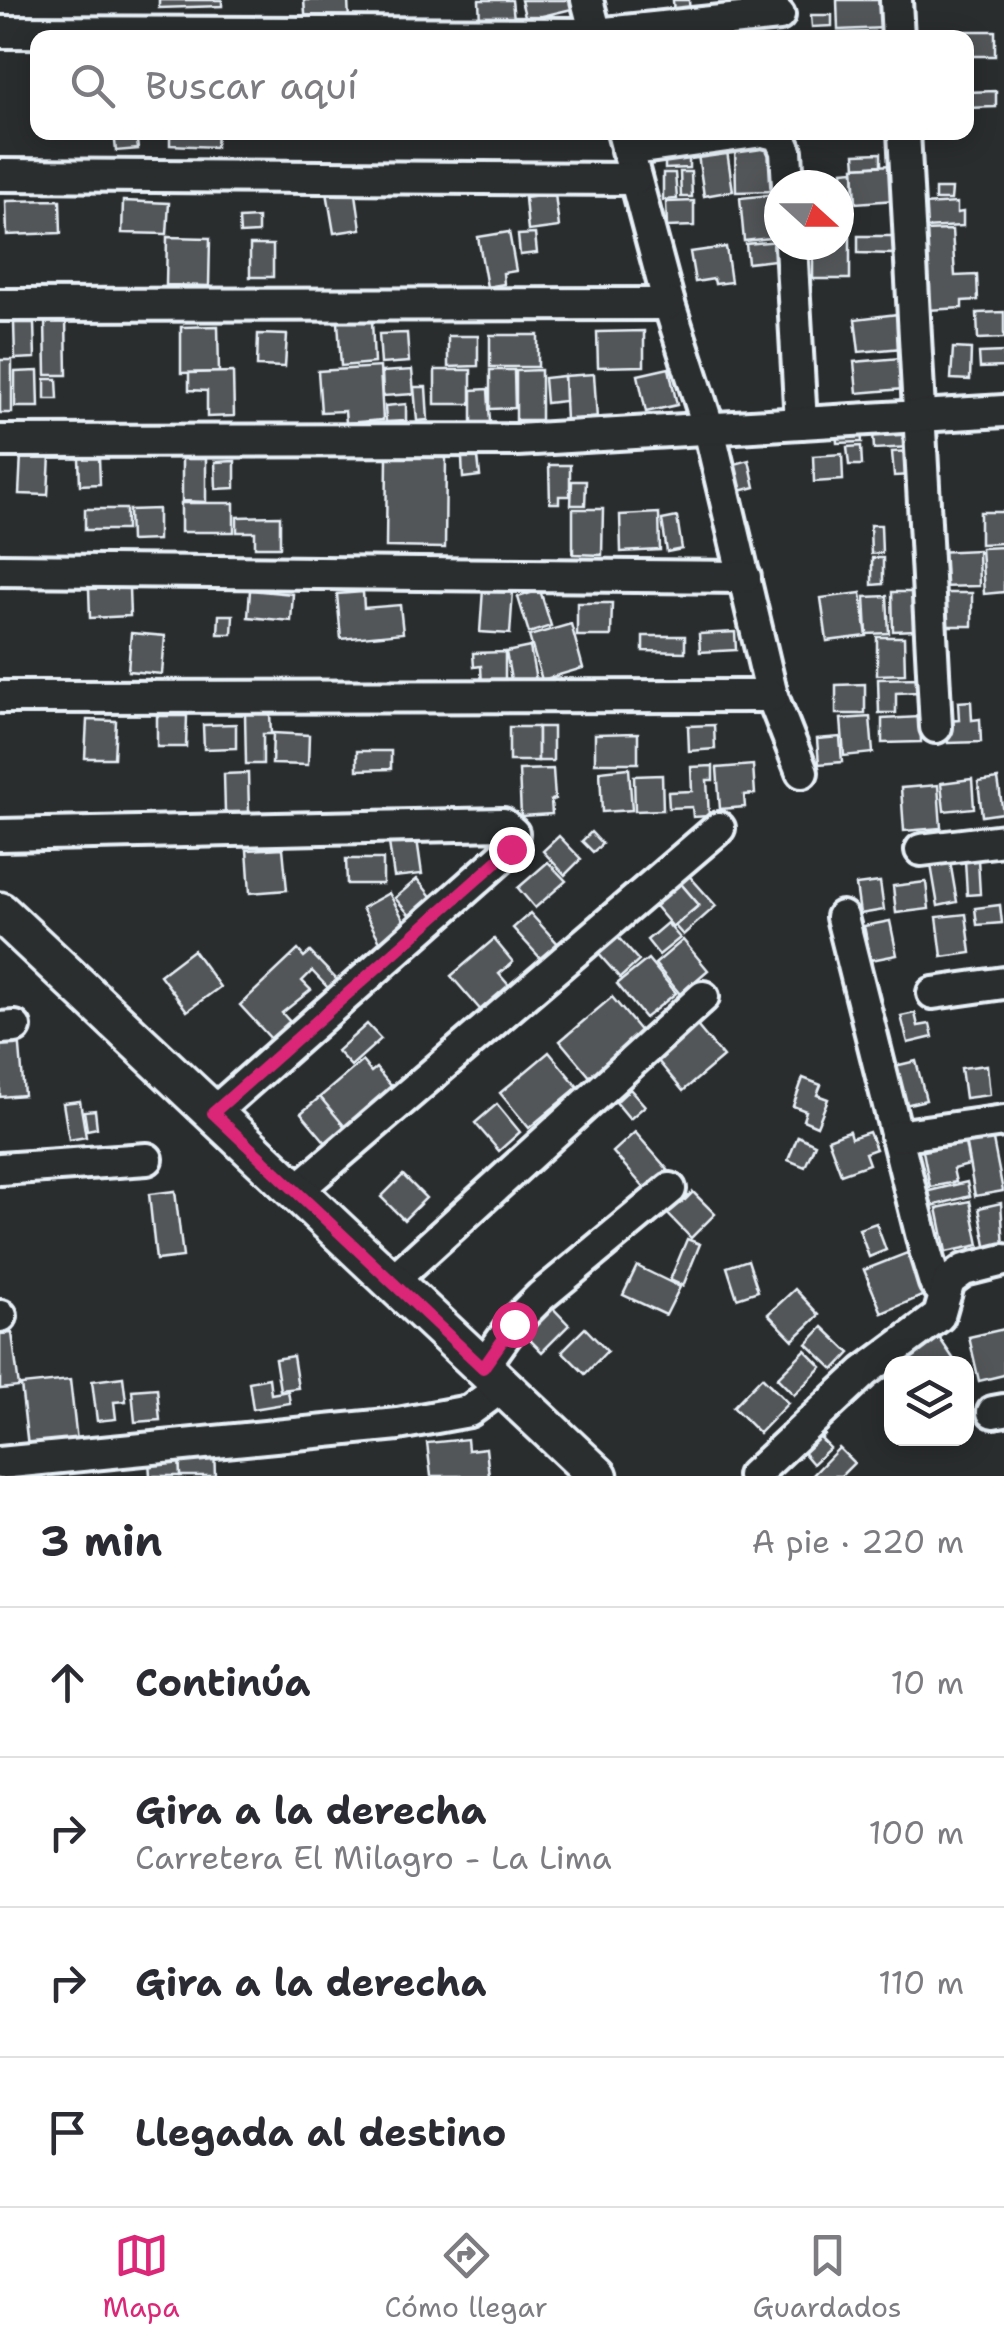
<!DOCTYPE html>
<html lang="es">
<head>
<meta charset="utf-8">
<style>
	:root { --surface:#fff; --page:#f7f7f7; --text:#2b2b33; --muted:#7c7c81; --line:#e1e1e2; --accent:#db2777 }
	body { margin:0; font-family:"Shantell Sans",sans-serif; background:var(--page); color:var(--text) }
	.controls { position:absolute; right:30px; bottom:30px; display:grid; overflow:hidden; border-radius:20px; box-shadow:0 5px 25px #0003 }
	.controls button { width:90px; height:90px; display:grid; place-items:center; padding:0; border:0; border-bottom:2px solid var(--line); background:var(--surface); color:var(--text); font:50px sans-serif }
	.compass { position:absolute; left:764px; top:170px; width:90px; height:90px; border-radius:50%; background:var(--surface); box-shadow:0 5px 25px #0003; rotate:111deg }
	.stop { position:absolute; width:30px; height:30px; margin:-22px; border:8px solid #db2777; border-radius:50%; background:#fff }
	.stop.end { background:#db2777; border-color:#fff; box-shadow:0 2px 10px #0008 }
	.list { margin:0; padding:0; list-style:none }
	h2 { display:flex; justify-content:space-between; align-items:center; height:130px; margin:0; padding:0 40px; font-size:42px }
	h2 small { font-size:32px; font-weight:400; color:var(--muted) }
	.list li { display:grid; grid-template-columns:65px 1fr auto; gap:30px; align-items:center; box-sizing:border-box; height:150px; padding:0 40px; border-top:2px solid var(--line) }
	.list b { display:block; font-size:38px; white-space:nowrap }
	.list p { margin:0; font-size:32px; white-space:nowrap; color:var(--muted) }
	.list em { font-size:32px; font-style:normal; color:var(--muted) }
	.icon { flex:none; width:55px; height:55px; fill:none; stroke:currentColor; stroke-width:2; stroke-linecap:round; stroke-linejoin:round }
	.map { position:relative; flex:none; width:1004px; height:1476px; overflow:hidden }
	.search { position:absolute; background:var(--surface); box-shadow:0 5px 25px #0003; left:30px; right:30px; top:30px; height:110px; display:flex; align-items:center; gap:25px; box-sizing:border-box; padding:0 35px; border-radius:20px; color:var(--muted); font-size:38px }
	.sheet { height:730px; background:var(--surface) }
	nav { display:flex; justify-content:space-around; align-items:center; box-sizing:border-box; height:140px; border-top:2px solid var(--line); background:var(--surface); font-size:28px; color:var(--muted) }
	nav a { display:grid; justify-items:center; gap:5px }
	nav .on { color:var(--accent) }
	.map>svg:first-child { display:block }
	.building { fill:#535759; stroke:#e8f1f8; stroke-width:2.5 }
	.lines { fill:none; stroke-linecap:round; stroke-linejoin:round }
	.minor-casing { stroke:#e8f1f8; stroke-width:38 }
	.major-casing { stroke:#e8f1f8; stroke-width:45 }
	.minor { stroke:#2a2d2e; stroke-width:30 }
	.major { stroke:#2a2d2e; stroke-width:38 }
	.route { stroke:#db2777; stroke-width:12 }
</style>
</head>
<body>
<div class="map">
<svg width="1004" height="1476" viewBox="0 0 1004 1476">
	<rect width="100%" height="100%" fill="#2a2d2e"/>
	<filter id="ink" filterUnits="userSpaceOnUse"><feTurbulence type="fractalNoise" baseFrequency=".01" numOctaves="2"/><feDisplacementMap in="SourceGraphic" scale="20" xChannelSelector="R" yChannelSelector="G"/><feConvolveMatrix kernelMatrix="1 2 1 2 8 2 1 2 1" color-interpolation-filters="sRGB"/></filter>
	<g filter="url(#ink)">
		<!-- building -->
		<g class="building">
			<polygon points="159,0 222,0 222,6 159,8"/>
			<polygon points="304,0 348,0 349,22 306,26"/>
			<polygon points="479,0 512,0 514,19 480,22"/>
			<polygon points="521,0 575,0 576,8 526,20"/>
			<polygon points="673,0 689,0 690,15 674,16"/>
			<polygon points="837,0 884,0 885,28 838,30"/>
			<polygon points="811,15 832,15 832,26 812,27"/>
			<rect x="966" y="31" width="29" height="25"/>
			<polygon points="874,32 874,38 838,38 838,33"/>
			<polygon points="996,91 996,107 966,108 966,92"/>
			<polygon points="114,132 136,132 138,149 116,151"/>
			<polygon points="170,132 217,132 216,147 170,145"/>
			<polygon points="735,145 777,145 778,191 736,192"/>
			<polygon points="727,151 733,191 704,196 698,155"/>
			<polygon points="881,153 881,165 856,167 855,154"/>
			<polygon points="689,156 689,168 665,169 665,157"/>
			<polygon points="893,165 895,200 856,203 854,167"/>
			<polygon points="854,170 855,200 845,201 843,171"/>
			<polygon points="680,172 691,172 692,197 681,197"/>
			<polygon points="663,173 675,173 677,199 663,200"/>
			<polygon points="355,187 361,229 334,233 327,192"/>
			<polygon points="935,189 952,189 951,200 935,200"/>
			<polygon points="555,194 559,227 528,231 525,198"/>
			<polygon points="779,194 779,237 744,241 740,198"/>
			<polygon points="60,200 61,233 7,235 6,201"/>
			<polygon points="123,201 169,203 167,234 122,233"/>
			<polygon points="694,201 694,226 667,227 666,202"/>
			<polygon points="957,203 957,213 963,212 963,226 923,228 922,205"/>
			<polygon points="258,218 258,233 240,234 239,219"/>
			<polygon points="952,230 955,276 977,275 978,300 962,301 962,308 927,310 922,231"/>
			<polygon points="509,232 516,271 503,273 504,284 487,287 478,237"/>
			<polygon points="850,233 850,279 813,279 813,245 839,245 839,234"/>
			<polygon points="535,234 537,253 520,255 518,235"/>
			<polygon points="858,236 894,236 894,254 858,253"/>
			<polygon points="167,237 210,238 209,286 166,285"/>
			<polygon points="779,241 784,259 748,263 746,244"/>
			<rect x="250" y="245" width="23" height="32"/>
			<polygon points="726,247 731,282 715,284 714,279 695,282 690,252"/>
			<polygon points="1004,312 1004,338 978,339 977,313"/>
			<polygon points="898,314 902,348 859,352 855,319"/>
			<polygon points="66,318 67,375 46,375 45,319"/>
			<polygon points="372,320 374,363 341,366 338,322"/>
			<polygon points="14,323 34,323 35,358 15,359"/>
			<polygon points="218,326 219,372 181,373 181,327"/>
			<polygon points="644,331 644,366 598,367 597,332"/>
			<polygon points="407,333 409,362 381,364 379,334"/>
			<polygon points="258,334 287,335 285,367 257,366"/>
			<rect x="490" y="335" width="48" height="32"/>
			<polygon points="448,336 478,336 478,366 448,367"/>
			<polygon points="953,348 971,349 970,380 951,379"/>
			<polygon points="1004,352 1004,367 980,368 979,353"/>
			<polygon points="900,358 903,389 857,393 854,362"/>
			<rect x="0" y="360" width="12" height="53"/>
			<polygon points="380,367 383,420 346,423 345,411 321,412 318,371"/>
			<polygon points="669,368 677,405 646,412 638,375"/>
			<polygon points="412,370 414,394 383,396 382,372"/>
			<rect x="435" y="370" width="36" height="34"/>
			<polygon points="490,370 514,370 515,408 490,409"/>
			<polygon points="541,370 541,420 516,420 516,371"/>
			<polygon points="38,371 39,407 15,407 15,372"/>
			<polygon points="233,372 234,416 207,417 207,391 189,390 189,373"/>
			<polygon points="594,374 597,419 566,421 564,376"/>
			<polygon points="564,376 565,401 546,403 544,378"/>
			<polygon points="45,379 57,379 58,399 45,399"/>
			<polygon points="414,387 426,387 428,420 417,421"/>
			<polygon points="488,389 490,422 472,422 472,390"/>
			<polygon points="406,404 406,421 386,422 385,406"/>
			<polygon points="861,430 862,442 837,443 836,431"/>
			<polygon points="909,431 910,447 874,449 873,432"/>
			<polygon points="861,446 862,465 849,465 847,447"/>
			<polygon points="912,451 913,475 894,476 892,452"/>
			<polygon points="21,454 50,455 48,495 19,494"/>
			<polygon points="842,454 843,480 814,482 813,456"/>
			<polygon points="387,456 446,457 445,548 386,547"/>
			<polygon points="99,457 100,484 80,485 79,458"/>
			<polygon points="478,457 480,476 463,478 462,458"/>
			<polygon points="182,459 206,459 206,502 182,501"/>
			<polygon points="749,460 755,487 740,491 735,464"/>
			<polygon points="235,461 235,488 216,489 215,462"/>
			<polygon points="549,465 570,465 570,496 559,496 559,503 550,503"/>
			<polygon points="572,481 586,481 585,505 571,505"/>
			<rect x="181" y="503" width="53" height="29"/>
			<rect x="85" y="509" width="41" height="21"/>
			<polygon points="158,509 158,540 130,541 129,510"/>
			<polygon points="573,509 603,509 602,555 573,554"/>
			<polygon points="980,512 1004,512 1004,543 980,544"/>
			<polygon points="659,513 660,550 621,552 620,515"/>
			<polygon points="280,516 280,547 255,547 255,532 237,532 237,517"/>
			<polygon points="677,517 682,549 667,552 662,520"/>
			<polygon points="870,525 881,525 882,553 871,554"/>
			<polygon points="1004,547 1004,592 984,594 981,548"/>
			<polygon points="978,550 979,586 937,587 935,552"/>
			<polygon points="872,558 883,558 883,584 872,585"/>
			<polygon points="129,588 130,616 90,618 89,589"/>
			<polygon points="483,589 513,591 510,634 480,632"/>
			<polygon points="250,590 293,594 291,621 248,617"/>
			<polygon points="540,590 551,626 529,633 518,597"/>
			<polygon points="363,592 364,608 400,605 403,633 341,639 337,594"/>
			<polygon points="892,592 916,592 917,630 893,631"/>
			<polygon points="861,593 867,636 827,641 821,598"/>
			<rect x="941" y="593" width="31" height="33"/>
			<polygon points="887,596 889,633 867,634 865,597"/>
			<polygon points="577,603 612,603 611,636 577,636"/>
			<polygon points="219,615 233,615 232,634 218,634"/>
			<polygon points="571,624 583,668 542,680 529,636"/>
			<polygon points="735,632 736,650 700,652 699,634"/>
			<polygon points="131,633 165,636 162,674 128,671"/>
			<polygon points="643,636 685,636 685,652 643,651"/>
			<polygon points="877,637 904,637 905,674 877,675"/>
			<polygon points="530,647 537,686 513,691 506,652"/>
			<polygon points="505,652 505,686 482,687 481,666 474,667 473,653"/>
			<polygon points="919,678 919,692 896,693 896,713 879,713 878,679"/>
			<polygon points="865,684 865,714 836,714 836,685"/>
			<polygon points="971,701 972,720 980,719 981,742 948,743 947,721 959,720 958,702"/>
			<polygon points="245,713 270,713 271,734 263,734 263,764 246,764"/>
			<polygon points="157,716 187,716 186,747 157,747"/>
			<polygon points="870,717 873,753 844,756 841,719"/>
			<polygon points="920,717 921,742 882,743 882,719"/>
			<polygon points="87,720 116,721 114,758 85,758"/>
			<polygon points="236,724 236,748 204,749 203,725"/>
			<polygon points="714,725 715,749 689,751 688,726"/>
			<rect x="509" y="727" width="29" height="34"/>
			<rect x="538" y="727" width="15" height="34"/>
			<polygon points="273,733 309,735 308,765 272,764"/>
			<polygon points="638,733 638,763 595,763 595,734"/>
			<polygon points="840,737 842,762 819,764 817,739"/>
			<polygon points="357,751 391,751 391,769 357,770"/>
			<polygon points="753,765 755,794 744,795 745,807 720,809 717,768"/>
			<polygon points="713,766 713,780 707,780 709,816 693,817 692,807 669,808 668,792 692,791 691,767"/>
			<polygon points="629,768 632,810 602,812 600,771"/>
			<polygon points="553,769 555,799 551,800 552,814 521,816 519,770"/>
			<polygon points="248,773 249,812 225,812 224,774"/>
			<polygon points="662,775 663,810 635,811 634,776"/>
			<polygon points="972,779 974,808 944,811 941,783"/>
			<polygon points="998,779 1003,813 982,816 978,782"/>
			<polygon points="938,785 941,828 904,831 901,788"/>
			<polygon points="591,832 602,844 593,852 582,841"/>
			<polygon points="559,836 581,859 565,875 543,851"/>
			<polygon points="417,839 422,874 394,877 389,843"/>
			<polygon points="283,848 287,890 250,893 247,850"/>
			<polygon points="346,859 383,859 383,884 347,884"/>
			<polygon points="978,859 980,894 967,895 965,860"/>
			<polygon points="950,861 957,902 938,906 931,865"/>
			<polygon points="548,862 566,881 535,908 518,888"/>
			<polygon points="685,871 716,906 683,935 675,926 699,905 677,879"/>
			<polygon points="676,878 699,905 673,927 650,900"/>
			<polygon points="417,879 434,900 412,918 395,898"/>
			<polygon points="880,882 884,910 860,914 856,885"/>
			<polygon points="926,882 929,909 896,913 893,886"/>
			<polygon points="389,893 408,928 381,943 362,908"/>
			<polygon points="1000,905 1002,923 977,925 975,908"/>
			<polygon points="530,913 560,946 543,961 513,928"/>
			<polygon points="966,914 971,953 942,957 937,917"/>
			<polygon points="890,921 897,955 871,960 864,926"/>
			<polygon points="667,923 680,938 659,955 647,940"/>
			<polygon points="616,935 639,961 620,978 597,952"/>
			<polygon points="494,939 513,962 499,974 512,989 484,1014 451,976"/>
			<polygon points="683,940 708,970 680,994 655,964"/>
			<polygon points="193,950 220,987 187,1011 160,975"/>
			<polygon points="298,950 304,957 310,952 340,983 331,991 312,971 302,981 311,990 282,1013 291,1023 273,1041 240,1005"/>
			<polygon points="648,959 676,993 645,1018 617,984"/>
			<polygon points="612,997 643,1034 591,1078 560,1041"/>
			<polygon points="915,1013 918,1026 930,1024 933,1037 908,1043 901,1016"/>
			<polygon points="693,1021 723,1057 683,1091 653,1055"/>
			<polygon points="367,1024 381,1039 351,1066 337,1051"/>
			<polygon points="19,1035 24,1095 0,1097 0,1037"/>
			<polygon points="549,1052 578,1087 529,1128 500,1093"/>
			<polygon points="362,1061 371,1072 376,1068 392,1087 344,1128 320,1097"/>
			<polygon points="916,1061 926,1100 905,1105 895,1066"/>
			<polygon points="987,1065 990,1095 965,1098 961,1068"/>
			<polygon points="803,1078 821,1085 817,1095 828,1099 817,1126 803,1120 806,1111 793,1106"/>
			<polygon points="630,1089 645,1106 630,1119 616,1102"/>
			<polygon points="320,1097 346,1128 327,1144 301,1113"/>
			<polygon points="80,1101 86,1137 69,1140 63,1103"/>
			<polygon points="497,1104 520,1132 499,1151 475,1123"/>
			<polygon points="95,1110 97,1128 87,1130 84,1111"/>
			<polygon points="849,1131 851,1138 869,1132 876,1149 865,1153 869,1164 841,1174 828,1139"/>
			<polygon points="635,1132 668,1170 646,1190 613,1152"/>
			<polygon points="992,1135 1003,1191 975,1196 965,1140"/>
			<polygon points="798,1136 815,1144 805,1167 788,1160"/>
			<polygon points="965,1143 969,1165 953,1169 956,1182 930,1187 923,1151"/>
			<polygon points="403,1175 426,1198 404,1220 381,1197"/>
			<polygon points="967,1182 970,1196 932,1206 929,1191"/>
			<polygon points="175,1191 183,1257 156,1260 149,1194"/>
			<polygon points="677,1192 685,1200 693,1192 715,1214 691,1238 662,1208"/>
			<polygon points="970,1201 979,1245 946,1252 937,1208"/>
			<polygon points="1001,1203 1004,1247 987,1251 979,1208"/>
			<polygon points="876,1223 886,1250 869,1257 859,1229"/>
			<polygon points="687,1239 700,1244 683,1286 670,1280"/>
			<polygon points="912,1251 929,1293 882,1313 864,1270"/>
			<polygon points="748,1260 758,1291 737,1298 727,1267"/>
			<polygon points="637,1266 680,1287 666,1315 623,1295"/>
			<polygon points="795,1289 819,1315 793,1340 768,1314"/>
			<polygon points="547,1302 569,1325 542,1352 519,1329"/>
			<polygon points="823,1327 850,1353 834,1370 807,1344"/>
			<polygon points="585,1328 607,1351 585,1374 562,1351"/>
			<polygon points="1004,1329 1004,1375 979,1381 969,1337"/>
			<polygon points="12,1333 19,1387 0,1389 0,1334"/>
			<polygon points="936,1333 957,1364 897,1364"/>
			<polygon points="805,1350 822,1367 794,1395 777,1378"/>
			<polygon points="293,1356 298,1388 280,1390 275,1359"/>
			<polygon points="123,1377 126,1401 114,1402 116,1419 97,1421 92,1381"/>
			<polygon points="762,1377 788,1403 759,1433 733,1407"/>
			<polygon points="269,1378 271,1394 288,1391 290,1403 253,1409 249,1382"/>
			<polygon points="70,1380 77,1441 28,1447 21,1385"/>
			<polygon points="157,1388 160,1420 135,1422 132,1390"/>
			<polygon points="817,1427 825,1435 821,1439 830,1448 813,1464 797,1445"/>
			<polygon points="467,1439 468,1450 486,1448 489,1476 431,1476 427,1443"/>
			<polygon points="214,1448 215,1476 180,1476 179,1450"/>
			<polygon points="839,1448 854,1463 841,1476 812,1476"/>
			<polygon points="179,1458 180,1476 150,1476 149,1460"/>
		</g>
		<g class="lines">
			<defs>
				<g id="minor">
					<polyline points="587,0 597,38"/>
					<polyline points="896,0 898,38"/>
					<polyline points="0,32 596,34 779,15"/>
					<polyline points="623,132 669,304 709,429 772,696 802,772"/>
					<polyline points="767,132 779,135 786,151 788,185"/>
					<polyline points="904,132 936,727"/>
					<polyline points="627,150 756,132"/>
					<polyline points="0,175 635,179"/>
					<polyline points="791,245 801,423"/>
					<polyline points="0,305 669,304"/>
					<polyline points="0,441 517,440 1004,411"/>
					<polyline points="0,570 745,577"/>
					<polyline points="0,697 772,696"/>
					<polyline points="0,835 503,824 513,833 511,849 213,1113"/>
					<polyline points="921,850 1004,840"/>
					<polyline points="842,917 927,1257 935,1283 945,1294"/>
					<polyline points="933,993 1004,983"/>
					<polyline points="0,1028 15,1027"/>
					<polyline points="896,1136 1004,1121"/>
					<polyline points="0,1169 147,1159"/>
					<polyline points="296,1191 719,828"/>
					<polyline points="392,1281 703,997"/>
					<polyline points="0,1316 1,1316"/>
					<polyline points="483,1367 514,1323 541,1296 670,1189"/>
					<polyline points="993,1412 1004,1410"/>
					<polyline points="0,1463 398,1424 469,1411 503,1386"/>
					<polyline points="753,1476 864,1372 939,1316 949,1281 964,1270 1004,1260"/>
				</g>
				<polyline id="major" points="0,912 598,1476"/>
			</defs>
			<!-- minor casing -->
			<use href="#minor" class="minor-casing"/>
			<!-- major casing -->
			<use href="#major" class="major-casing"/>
			<!-- minor -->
			<use href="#minor" class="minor"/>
			<!-- major -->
			<use href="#major" class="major"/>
		</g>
	</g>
	<g class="lines" filter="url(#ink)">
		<!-- route -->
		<polyline class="route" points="511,849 213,1113 483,1368 514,1324"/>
	</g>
</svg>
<div class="controls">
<button><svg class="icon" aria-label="layers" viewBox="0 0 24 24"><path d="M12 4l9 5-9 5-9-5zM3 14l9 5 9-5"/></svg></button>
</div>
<svg class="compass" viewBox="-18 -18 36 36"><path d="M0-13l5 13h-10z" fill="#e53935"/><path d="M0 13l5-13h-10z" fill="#7c7c81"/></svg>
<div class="stop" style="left:514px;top:1324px"></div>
<div class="stop end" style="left:511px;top:849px"></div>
<div class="search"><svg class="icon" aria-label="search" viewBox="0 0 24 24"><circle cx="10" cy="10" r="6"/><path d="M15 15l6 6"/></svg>Buscar aquí</div>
</div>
<section class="sheet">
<h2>3 min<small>A pie · 220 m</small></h2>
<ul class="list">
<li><svg class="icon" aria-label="ahead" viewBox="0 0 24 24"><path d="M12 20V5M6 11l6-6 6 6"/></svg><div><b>Continúa</b></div><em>10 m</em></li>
<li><svg class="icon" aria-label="right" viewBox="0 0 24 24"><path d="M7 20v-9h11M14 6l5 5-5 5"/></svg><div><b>Gira a la derecha</b><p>Carretera El Milagro - La Lima</p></div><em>100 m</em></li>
<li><svg class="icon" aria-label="right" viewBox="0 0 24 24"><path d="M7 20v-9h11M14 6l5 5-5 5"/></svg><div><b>Gira a la derecha</b></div><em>110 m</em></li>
<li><svg class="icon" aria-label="arrive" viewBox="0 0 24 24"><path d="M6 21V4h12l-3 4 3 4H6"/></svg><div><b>Llegada al destino</b></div></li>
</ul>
</section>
<nav>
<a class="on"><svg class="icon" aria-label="map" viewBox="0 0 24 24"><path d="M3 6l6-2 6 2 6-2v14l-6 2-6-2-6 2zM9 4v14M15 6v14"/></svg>Mapa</a>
<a><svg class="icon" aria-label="directions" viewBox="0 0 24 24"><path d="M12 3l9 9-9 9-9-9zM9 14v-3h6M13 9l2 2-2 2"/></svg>Cómo llegar</a>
<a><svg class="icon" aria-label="saved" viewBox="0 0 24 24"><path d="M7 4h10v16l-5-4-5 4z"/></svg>Guardados</a>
</nav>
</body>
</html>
